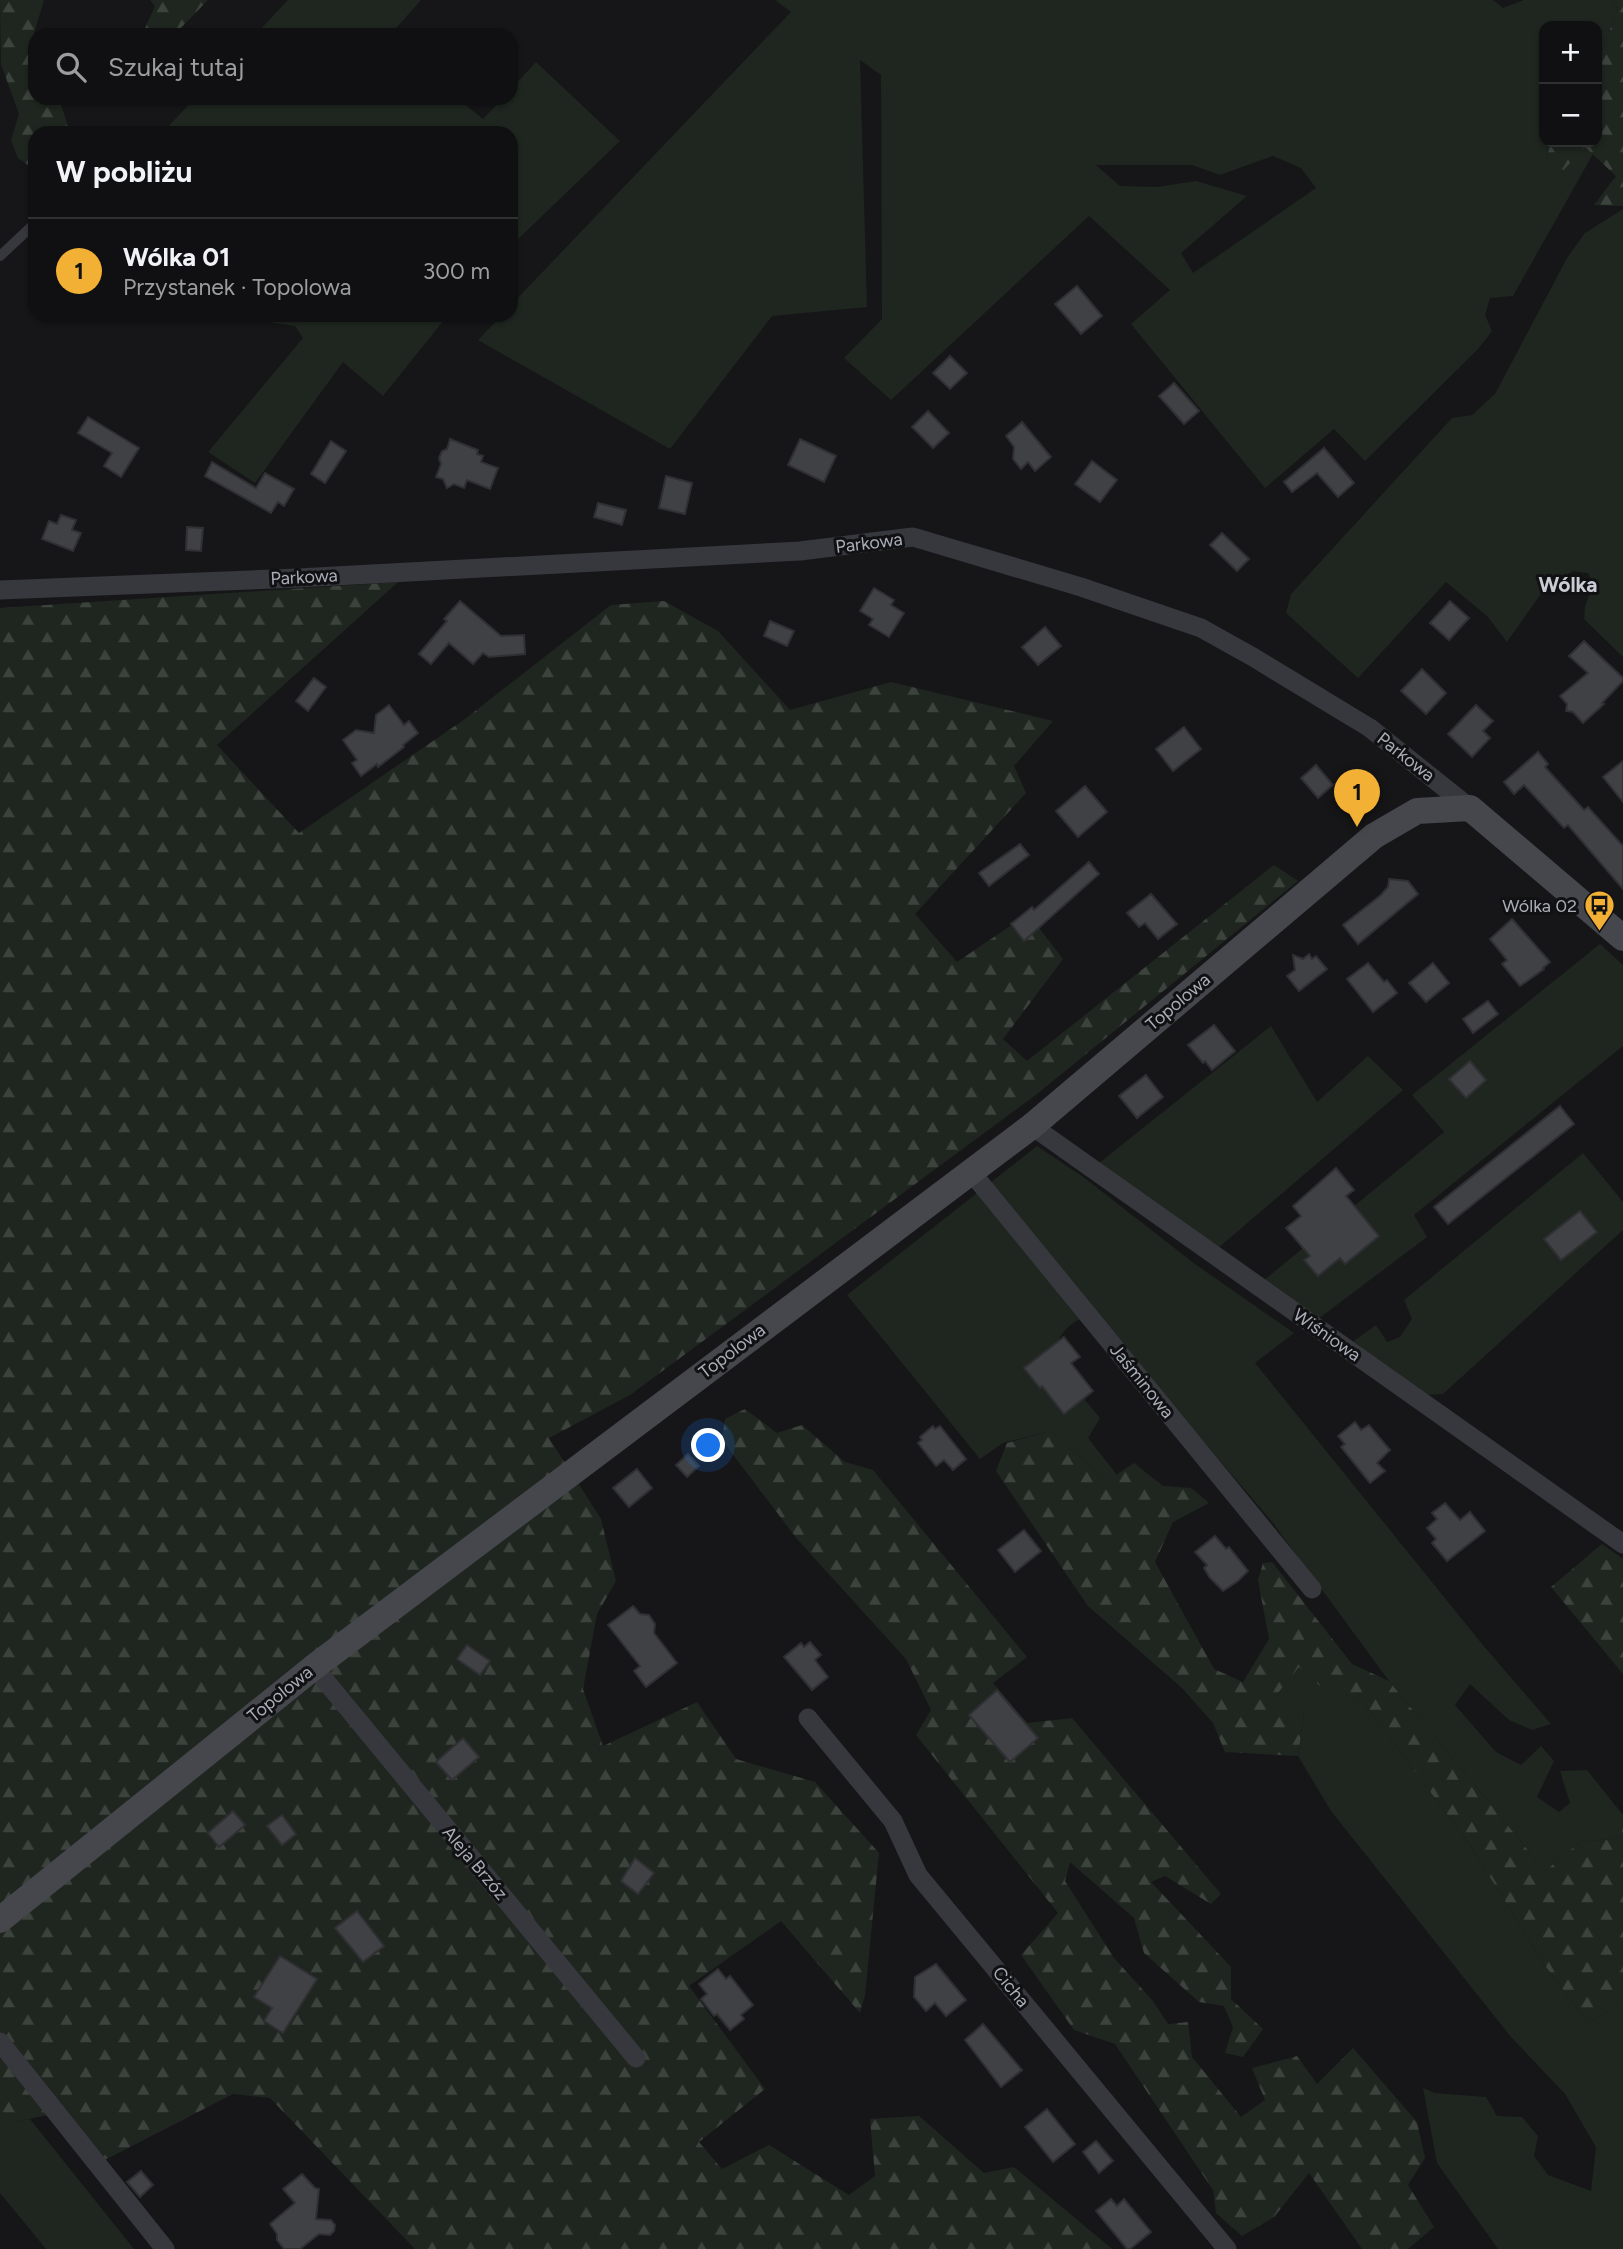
<!DOCTYPE html>
<html lang="pl">
<head>
<meta charset="utf-8">
<style>
	:root { --surface:#101012; --page:#1e1e20; --text:#f1f3f6; --muted:#9c9d9f; --line:#303032; --accent:#f2b134 }
	body { margin:0; font-family:Figtree,sans-serif; background:var(--page); color:var(--text) }
	.controls { position:absolute; right:21px; top:21px; display:grid; overflow:hidden; border-radius:14px; box-shadow:0 2px 5px #0004 }
	.controls button { width:63px; height:63px; display:grid; place-items:center; padding:0; border:0; border-bottom:2px solid var(--line); background:var(--surface); color:var(--text); font:35px sans-serif }
	.you { position:absolute; left:709px; top:1446px; width:24px; height:24px; margin:-18px; border:5px solid #fff; border-radius:50%; background:#1a73e8; box-shadow:0 0 0 10px #1a73e833 }
	.badge { display:grid; place-items:center; width:46px; height:46px; border-radius:50%; background:var(--accent); color:#111; font-size:23px; font-weight:700 }
	.pin { position:absolute; translate:-50% -58px; filter:drop-shadow(0 2px 4px #0008) }
	.pin::after { content:''; position:absolute; top:37px; width:24px; height:21px; background:inherit; clip-path:polygon(0 0,100% 0,50% 100%) }
	.list { margin:0; padding:0; list-style:none }
	h2 { display:flex; justify-content:space-between; align-items:center; height:91px; margin:0; padding:0 28px; font-size:30px }
	h2 small { font-size:23px; font-weight:400; color:var(--muted) }
	.list li { display:grid; grid-template-columns:46px 1fr auto; gap:21px; align-items:center; box-sizing:border-box; height:105px; padding:0 28px; border-top:2px solid var(--line) }
	.list b { display:block; font-size:26px; white-space:nowrap }
	.list p { margin:0; font-size:23px; white-space:nowrap; color:var(--muted) }
	.list em { font-size:23px; font-style:normal; color:var(--muted) }
	.icon { flex:none; width:38px; height:38px; fill:none; stroke:currentColor; stroke-width:2; stroke-linecap:round; stroke-linejoin:round }
	.map { position:relative; flex:none; width:1623px; height:2249px; overflow:hidden }
	.search { position:absolute; background:var(--surface); box-shadow:0 2px 5px #0004; left:28px; top:28px; width:490px; height:77px; display:flex; align-items:center; gap:18px; box-sizing:border-box; padding:0 24px; border-radius:21px; color:var(--muted); font-size:26px }
	.panel { position:absolute; background:var(--surface); box-shadow:0 2px 5px #0004; left:28px; top:126px; width:490px; height:196px; border-radius:21px }
	.map>svg:first-child { display:block }
	.green { fill:#1e261f; fill-rule:evenodd }
	.forest { fill:url(#forest-firs) }
	.building { fill:#404145; stroke:#303034; stroke-width:2 }
	.lines { fill:none; stroke-linecap:round; stroke-linejoin:round }
	.lane { stroke:#37383d; stroke-width:10 }
	.street { stroke:#37383d; stroke-width:19 }
	.secondary { stroke:#45474d; stroke-width:26 }
	.labels { text-anchor:middle; stroke-width:6; stroke-linejoin:round; paint-order:stroke }
	.street-label { font-size:18px; fill:#a8adb8; stroke:#111113 }
	.poi-label { font-size:18px; fill:#a8adb8; stroke:#111113; text-anchor:end }
	.quarter-label { font-size:21px; font-weight:bold; fill:#c9ccd4; stroke:#111113 }
</style>
</head>
<body>
<div class="map">
<svg width="1623" height="2249" viewBox="0 0 1623 2249">
	<defs>
		<pattern id="forest-firs" width="22" height="20" patternUnits="userSpaceOnUse" patternTransform="scale(1.75)"><rect width="22" height="20" fill="#1e261f"/><path d="M5 1l3.5 6h-7zM16 11l3.5 6h-7z" fill="#3c433d"/></pattern>
	</defs>
	<rect width="100%" height="100%" fill="#161618"/>
	<!-- green -->
	<g class="green">
		<polygon points="288,0 421,0 390,35 255,35"/>
		<path d="M775 0H1493L1503 8 1524 0H1611L1618 8 1597 65V26H1544V142H1551L1545 164 1585 147 1593 154 1513 296 1490 298 1485 315 1492 331 1479 348 1365 461 1334 429 1265 488 1131 324 1170 290 1089 216 891 400 844 358 882 319 881 75 860 60 867 307 772 316 670 449 478 340 502 315H511V305L791 12ZM1273 156 1301 168 1316 188 1193 273 1181 253 1247 196 1196 181 1157 187 1120 186 1096 165H1192L1220 175Z"/>
		<polygon points="536,62 620,141 511,246 511,133 162,133 195,98 457,98 483,119 503,98 511,98 511,89"/>
		<polygon points="1623,209 1623,657 1584,619 1585,606 1594,584 1588,573 1573,571 1545,588 1507,642 1488,617 1446,582 1358,678 1286,613 1291,594 1452,418 1472,415 1495,394 1567,258 1585,233"/>
		<polygon points="264,315 448,315 383,396 343,362 255,483 208,452 303,338 295,326 273,323"/>
		<polygon points="1600,944 1623,965 1623,1046 1414,1215 1427,1237 1318,1319 1263,1281 1444,1132 1412,1095"/>
		<polygon points="1271,1026 1317,1102 1368,1056 1403,1090 1217,1249 1099,1163"/>
		<path d="M1037 1146 1082 1176 1195 1264 1294 1333 1255 1363 1482 1644 1551 1724 1532 1730 1509 1720 1470 1684 1455 1705 1496 1752 1521 1765 1541 1746 1554 1761 1537 1797 1559 1812 1570 1803 1560 1771 1587 1770 1623 1815V1828L1619 1838 1580 1842 1545 1871 1389 1681 1273 1523 1093 1312C1066 1326 1058 1331 1053 1362L1100 1418 1088 1438 1117 1475 1108 1482 1050 1431 1003 1443 980 1459 847 1295Z"/>
		<polygon points="1583,1153 1623,1202 1623,1230 1443,1394 1424,1395 1351,1343 1376,1325 1387,1342 1400,1337 1412,1319 1404,1300"/>
		<polygon points="1299,1667 1330,1694 1345,1694 1363,1702 1470,1845 1546,1967 1588,2023 1623,2001 1623,2249 1498,2249 1437,2163 1423,2088 1435,2093 1486,2097 1497,2116 1522,2117 1538,2136 1534,2156 1548,2175 1591,2191 1596,2147 1565,2094 1511,2037 1331,1811 1298,1756 1304,1714 1268,1705"/>
		<polygon points="30,2119 134,2249 46,2249 0,2193 0,2134 13,2122"/>
	</g>
	<!-- forest -->
	<g class="forest">
		<polygon points="0,0 44,0 34,33 35,98 59,98 70,133 35,133 35,170 18,158 11,140 19,114 1,64"/>
		<polygon points="150,0 208,0 174,35 142,35 155,6"/>
		<polygon points="1611,0 1623,0 1623,206 1594,205 1616,176 1585,147 1556,178 1545,164 1551,142 1597,142 1597,65 1618,8"/>
		<polygon points="398,582 217,745 299,833 465,719 611,605 664,601 718,631 790,710 891,682 1053,721 1014,766 1026,793 915,914 957,962 1028,914 1063,959 1003,1039 1027,1061 1274,865 1298,881 1037,1094 630,1395 549,1438 601,1519 616,1581 597,1614 583,1689 603,1746 697,1702 736,1759 815,1782 879,1853 865,1995 860,2013 781,1921 689,1986 765,2089 699,2142 722,2169 769,2145 849,2195 875,2176 870,2119 919,2116 984,2173 1014,2167 1112,2249 415,2249 270,2098 233,2094 97,2164 53,2114 14,2122 0,2134 0,608"/>
		<polygon points="745,1409 777,1433 802,1425 845,1462 873,1470 1027,1657 993,1683 1027,1723 1072,1718 1221,1894 1211,1904 1165,1876 1151,1882 1231,1967 1231,1999 1263,2029 1243,2057 1225,2053 1233,2027 1224,2006 1199,2002 1144,1953 1134,1918 1070,1862 1065,1881 1114,1958 1153,2001 1168,2024 1188,2022 1192,2057 1241,2117 1265,2100 1252,2068 1297,2056 1317,2084 1353,2048 1417,2122 1425,2158 1408,2185 1434,2227 1408,2249 1362,2249 1309,2173 1274,2217 1242,2236 1216,2213 1213,2190 1115,2044 1074,2030 1021,1955 1058,1913 916,1735 931,1710 906,1659 797,1539 722,1440 725,1419"/>
		<polygon points="1050,1431 1107,1481 1134,1463 1163,1486 1191,1488 1209,1503 1173,1522 1155,1562 1214,1669 1243,1682 1269,1639 1258,1580 1263,1563 1272,1562 1352,1664 1389,1681 1545,1871 1580,1842 1619,1838 1623,1828 1623,2001 1588,2023 1546,1967 1470,1845 1363,1702 1345,1694 1330,1695 1299,1667 1269,1704 1304,1714 1298,1756 1225,1752 1213,1723 1182,1688 1088,1606 996,1471 1007,1443"/>
		<polygon points="1602,1544 1623,1559 1623,1674 1551,1587"/>
	</g>
	<!-- building -->
	<g class="building">
		<polygon points="1077,286 1102,316 1081,334 1055,304"/>
		<polygon points="950,356 967,373 950,389 933,373"/>
		<polygon points="1174,383 1199,411 1184,424 1159,396"/>
		<polygon points="928,411 949,433 933,448 912,427"/>
		<polygon points="88,417 139,448 121,477 104,466 112,453 78,433"/>
		<polygon points="1022,422 1051,457 1035,471 1028,462 1021,469 1013,459 1014,447 1006,436"/>
		<polygon points="450,439 478,450 477,454 483,456 481,462 498,468 490,489 467,480 464,488 454,484 447,488 443,479 436,477 441,464 439,458 442,451 447,449"/>
		<polygon points="800,439 836,456 824,482 788,465"/>
		<polygon points="331,441 346,451 325,483 311,474"/>
		<polygon points="1324,448 1354,483 1338,497 1317,473 1292,492 1284,482"/>
		<polygon points="1092,461 1117,480 1100,502 1075,484"/>
		<polygon points="212,462 256,488 265,473 294,489 284,506 278,502 271,513 205,476"/>
		<polygon points="666,476 692,483 685,514 659,508"/>
		<polygon points="598,503 626,510 622,525 594,517"/>
		<polygon points="61,515 76,520 72,530 81,533 73,551 42,539 49,521 57,524"/>
		<polygon points="187,527 203,528 201,551 186,550"/>
		<polygon points="1222,533 1249,559 1237,571 1210,545"/>
		<polygon points="874,588 894,600 891,605 904,613 889,637 869,625 873,619 860,611"/>
		<polygon points="460,601 501,636 524,635 525,654 489,657 483,653 473,664 449,643 431,664 419,654 447,621 444,619"/>
		<polygon points="1450,601 1469,618 1449,640 1430,623"/>
		<polygon points="770,621 794,631 787,646 764,636"/>
		<polygon points="1045,627 1061,646 1038,665 1022,647"/>
		<polygon points="1584,641 1623,678 1623,681 1602,703 1604,704 1583,723 1573,712 1566,711 1567,704 1560,696 1588,673 1569,656"/>
		<polygon points="1422,669 1446,693 1426,714 1401,691"/>
		<polygon points="314,678 326,687 308,711 296,701"/>
		<polygon points="389,705 404,725 409,721 418,733 403,745 404,747 378,767 377,764 361,776 352,763 357,760 343,740 356,730 374,733 376,715"/>
		<polygon points="1476,705 1493,721 1483,731 1490,738 1472,757 1448,734"/>
		<polygon points="1184,727 1201,749 1173,771 1156,749"/>
		<polygon points="1538,752 1548,764 1545,767 1584,810 1588,807 1623,846 1623,889 1568,825 1564,828 1524,785 1514,794 1504,782"/>
		<polygon points="1623,761 1623,802 1603,777"/>
		<polygon points="1316,765 1333,785 1318,798 1301,778"/>
		<polygon points="1085,786 1107,812 1078,837 1056,811"/>
		<polygon points="1020,844 1029,855 989,886 979,873"/>
		<polygon points="1089,862 1099,874 1024,941 1011,924 1032,907 1034,910"/>
		<polygon points="1389,879 1408,881 1418,894 1358,944 1343,925 1381,895 1388,887"/>
		<polygon points="1151,894 1177,924 1158,939 1145,923 1139,927 1127,913"/>
		<polygon points="1512,919 1550,962 1543,968 1544,969 1520,986 1502,964 1507,960 1490,939"/>
		<polygon points="1309,954 1312,959 1316,956 1327,969 1299,991 1287,976 1295,970 1293,955 1303,959"/>
		<polygon points="1368,963 1384,982 1387,980 1397,993 1373,1012 1347,979"/>
		<polygon points="1433,963 1449,983 1426,1002 1409,983"/>
		<polygon points="1488,1001 1498,1014 1473,1033 1463,1019"/>
		<polygon points="1214,1025 1235,1051 1212,1070 1205,1061 1203,1063 1188,1045"/>
		<polygon points="1470,1061 1486,1080 1466,1098 1449,1079"/>
		<polygon points="1146,1075 1163,1097 1137,1118 1119,1096"/>
		<polygon points="1560,1106 1574,1124 1448,1224 1434,1207"/>
		<polygon points="1336,1168 1354,1190 1346,1196 1379,1236 1345,1264 1340,1258 1318,1276 1304,1260 1310,1256 1286,1228 1301,1216 1293,1206"/>
		<polygon points="1580,1211 1597,1232 1561,1260 1544,1239"/>
		<polygon points="1064,1337 1080,1357 1071,1363 1093,1391 1064,1414 1042,1386 1040,1388 1024,1368"/>
		<polygon points="1355,1422 1361,1430 1369,1425 1390,1450 1377,1463 1385,1471 1370,1483 1341,1447 1345,1444 1338,1436"/>
		<polygon points="933,1426 935,1429 940,1426 966,1459 953,1470 944,1460 936,1466 918,1443 922,1440 920,1437"/>
		<polygon points="688,1454 699,1466 687,1477 676,1465"/>
		<polygon points="637,1469 652,1488 629,1507 613,1488"/>
		<polygon points="1445,1503 1460,1520 1470,1512 1485,1531 1447,1561 1432,1543 1436,1539 1427,1528 1437,1519 1432,1513"/>
		<polygon points="1024,1530 1041,1551 1015,1572 998,1550"/>
		<polygon points="1215,1536 1226,1549 1229,1547 1248,1571 1238,1581 1223,1591 1210,1578 1204,1568 1207,1565 1195,1552"/>
		<polygon points="633,1606 640,1614 649,1615 655,1624 654,1633 677,1663 646,1687 634,1671 640,1666 608,1625"/>
		<polygon points="810,1642 821,1655 815,1660 828,1677 812,1690 784,1657 801,1643 804,1647"/>
		<polygon points="467,1645 490,1661 480,1675 457,1659"/>
		<polygon points="997,1690 1038,1738 1010,1762 969,1715"/>
		<polygon points="463,1738 479,1757 452,1780 436,1762"/>
		<polygon points="233,1811 245,1825 219,1847 208,1833"/>
		<polygon points="282,1815 296,1834 282,1845 267,1826"/>
		<polygon points="635,1858 654,1873 638,1894 621,1881"/>
		<polygon points="357,1911 384,1946 363,1962 335,1928"/>
		<polygon points="280,1956 317,1979 283,2033 264,2021 272,2008 254,1997"/>
		<polygon points="936,1964 966,2000 946,2016 935,2003 926,2011 914,1997 915,1977"/>
		<polygon points="718,1969 726,1979 730,1976 753,2005 741,2015 744,2019 730,2030 717,2014 714,2016 701,1999 707,1994 699,1984"/>
		<polygon points="983,2024 1022,2070 1001,2087 965,2040"/>
		<polygon points="1047,2109 1075,2144 1053,2162 1025,2127"/>
		<polygon points="1096,2141 1113,2161 1099,2173 1083,2152"/>
		<polygon points="141,2171 153,2185 140,2197 127,2182"/>
		<polygon points="302,2174 315,2188 319,2189 316,2219 331,2220 335,2225 334,2231 330,2235 319,2234 300,2249 284,2249 277,2240 277,2234 270,2224 295,2203 283,2189"/>
		<polygon points="1111,2199 1117,2206 1124,2199 1151,2232 1130,2249 1127,2249 1096,2211"/>
	</g>
	<g class="lines">
		<!-- lane -->
		<polyline class="lane" points="0,256 31,227"/>
		<!-- street -->
		<g class="street">
			<polyline points="0,590 298,578 800,551 913,537 1081,587 1201,628 1253,657 1370,728 1470,808"/>
			<polyline points="1032,1126 1623,1544"/>
			<polyline points="972,1173 1312,1589"/>
			<polyline points="314,1667 636,2058"/>
			<polyline points="808,1718 893,1821 918,1875 1227,2249"/>
			<polyline points="0,2042 165,2249"/>
		</g>
		<!-- secondary -->
		<polyline class="secondary" points="0,1920 314,1667 1032,1126 1374,836 1417,811 1470,808 1623,938"/>
	</g>
	<!-- icons -->
	<defs>
		<symbol id="bus-pin" viewBox="-11 -11 22 30"><path d="M0 17L-7.5 6A9.5 9.5 0 1 1 7.5 6Z" fill="#f2b134" stroke="#111113"/><path d="M-5-6H5V4H4V6H2V4H-2V6H-4V4H-5ZM-3.5-4V0h7V-4ZM-3.5 1.2v1.5H-2V1.2ZM2 1.2v1.5H3.5V1.2Z" fill="#111"/></symbol>
	</defs>
	<g fill-rule="evenodd">
		<use href="#bus-pin" x="1582" y="888" width="35" height="47"/>
	</g>
	<g class="labels">
		<!-- street labels -->
		<g class="street-label">
			<text transform="translate(869 543) rotate(-7)" y="6">Parkowa</text>
			<text transform="translate(304 577) rotate(-3)" y="6">Parkowa</text>
			<text transform="translate(1406 757) rotate(38)" y="6">Parkowa</text>
			<text transform="translate(1178 1002) rotate(-40)" y="6">Topolowa</text>
			<text transform="translate(1327 1335) rotate(35)" y="6">Wiśniowa</text>
			<text transform="translate(732 1351) rotate(-37)" y="6">Topolowa</text>
			<text transform="translate(1142 1381) rotate(51)" y="6">Jaśminowa</text>
			<text transform="translate(280 1694) rotate(-39)" y="6">Topolowa</text>
			<text transform="translate(475 1863) rotate(50)" y="6">Aleja Brzóz</text>
			<text transform="translate(1011 1987) rotate(51)" y="6">Cicha</text>
		</g>
		<!-- poi labels -->
		<g class="poi-label">
			<text x="1577" y="912">Wólka 02</text>
		</g>
		<!-- quarter labels -->
		<g class="quarter-label">
			<text x="1568" y="592">Wólka</text>
		</g>
	</g>
</svg>
<div class="controls">
<button>+</button>
<button>−</button>
</div>
<div class="you"></div>
<div class="pin badge" style="left:1357px;top:827px">1</div>
<div class="search"><svg class="icon" aria-label="search" viewBox="0 0 24 24"><circle cx="10" cy="10" r="6"/><path d="M15 15l6 6"/></svg>Szukaj tutaj</div>
<section class="panel">
<h2>W pobliżu<small></small></h2>
<ul class="list">
<li><span class="badge">1</span><div><b>Wólka 01</b><p>Przystanek · Topolowa</p></div><em>300 m</em></li>
</ul>
</section>
</div>
</body>
</html>
